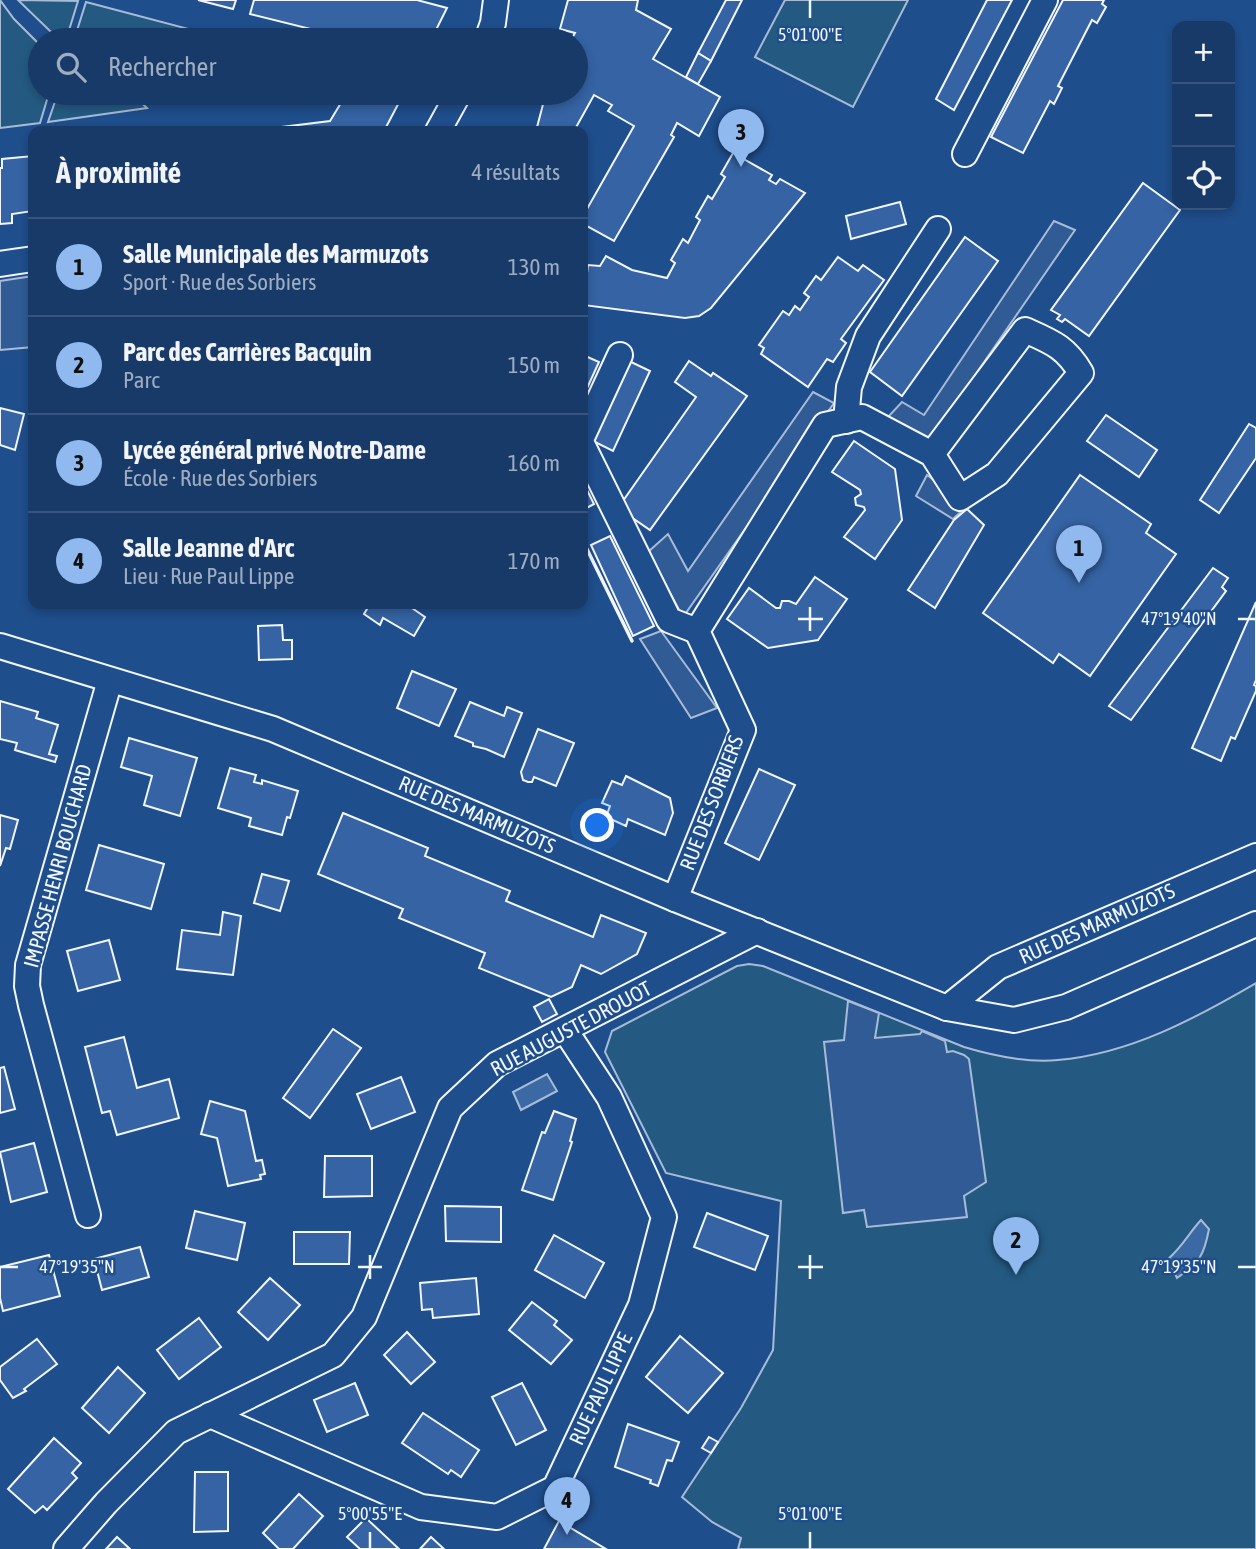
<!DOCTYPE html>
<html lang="fr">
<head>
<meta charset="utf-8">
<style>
	:root { --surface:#173a69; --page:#20416f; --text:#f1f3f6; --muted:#9eadc0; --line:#36547d; --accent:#90b9f0 }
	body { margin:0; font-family:"Asap Condensed",sans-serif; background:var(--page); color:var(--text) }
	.controls { position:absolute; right:21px; top:21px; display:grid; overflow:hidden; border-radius:14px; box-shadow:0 4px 10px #0003 }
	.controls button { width:63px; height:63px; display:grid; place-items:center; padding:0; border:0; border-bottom:2px solid var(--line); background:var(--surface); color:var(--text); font:35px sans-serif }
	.you { position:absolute; left:598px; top:826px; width:24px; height:24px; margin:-18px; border:5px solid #fff; border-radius:50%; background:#1a73e8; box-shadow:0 0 0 10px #1a73e833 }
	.badge { display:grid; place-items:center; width:46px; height:46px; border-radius:50%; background:var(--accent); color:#111; font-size:23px; font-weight:700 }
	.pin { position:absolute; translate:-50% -58px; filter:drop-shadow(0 2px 4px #0008) }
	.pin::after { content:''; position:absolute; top:37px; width:24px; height:21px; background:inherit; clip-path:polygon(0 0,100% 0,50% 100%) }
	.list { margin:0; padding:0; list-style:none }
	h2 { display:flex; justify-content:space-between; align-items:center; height:91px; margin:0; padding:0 28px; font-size:30px }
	h2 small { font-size:23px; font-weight:400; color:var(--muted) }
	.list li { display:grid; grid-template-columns:46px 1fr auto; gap:21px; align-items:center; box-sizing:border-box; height:98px; padding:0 28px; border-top:2px solid var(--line) }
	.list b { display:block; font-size:26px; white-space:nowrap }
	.list p { margin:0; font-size:23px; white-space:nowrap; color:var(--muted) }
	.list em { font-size:23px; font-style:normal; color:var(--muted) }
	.icon { flex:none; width:38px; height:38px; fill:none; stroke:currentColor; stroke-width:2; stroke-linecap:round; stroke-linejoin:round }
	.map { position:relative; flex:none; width:1256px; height:1549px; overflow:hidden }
	.search { position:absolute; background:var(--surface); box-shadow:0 4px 10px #0003; left:28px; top:28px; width:560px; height:77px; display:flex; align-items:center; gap:18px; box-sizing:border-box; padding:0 24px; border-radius:38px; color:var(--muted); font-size:26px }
	.panel { position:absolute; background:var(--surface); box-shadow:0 4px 10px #0003; left:28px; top:126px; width:560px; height:483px; border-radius:14px }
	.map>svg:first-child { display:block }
	.green { fill:#245a82; stroke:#a8bbd7; stroke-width:2 }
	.parking { fill:#305b95; stroke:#a8bbd7; stroke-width:2 }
	.water { fill:#3b69a3; stroke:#a8bbd7; stroke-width:2 }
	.building { fill:#3563a3; stroke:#f2f6ff; stroke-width:2 }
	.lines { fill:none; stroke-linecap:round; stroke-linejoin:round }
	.minor-casing { stroke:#f2f6ff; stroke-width:28 }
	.minor { stroke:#1f4e8c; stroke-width:24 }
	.wall { stroke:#f2f6ff; stroke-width:3.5 }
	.ticks { fill:none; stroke:#f2f6ff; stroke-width:2.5 }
	.labels { text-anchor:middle; stroke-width:5; stroke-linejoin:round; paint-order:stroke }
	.street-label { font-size:21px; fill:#f2f6ff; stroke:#1f4e8c }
	.ticks-label { font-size:18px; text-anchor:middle; fill:#f2f6ff; stroke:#1f4e8c; stroke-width:5; stroke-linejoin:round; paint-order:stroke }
</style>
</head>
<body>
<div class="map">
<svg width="1256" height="1549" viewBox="0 0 1256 1549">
	<rect width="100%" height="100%" fill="#1f4e8c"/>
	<!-- green -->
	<g class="green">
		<polygon points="0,0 14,19 40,45 40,93 49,93 40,123 0,128"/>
		<polygon points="18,0 78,1 66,40 50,31"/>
		<polygon points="785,0 908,0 853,107 755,57"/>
		<polygon points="86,2 200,32 195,40 74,40"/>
		<polygon points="58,93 131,93 147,108 48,122"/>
		<path d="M749 964 763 966 964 1047C994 1056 1026 1063 1058 1060 1130 1054 1196 1018 1256 983V1549H738L741 1538 712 1522 682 1497 741 1408 773 1350 781 1201 666 1173 605 1052 612 1031 737 966Z"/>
	</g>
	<!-- parking -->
	<g class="parking">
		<polygon points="1054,221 1075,230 927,445 887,418 902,402 924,415"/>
		<polygon points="33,276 33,347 0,350 0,281"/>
		<polygon points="813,392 834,403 683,617 648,552 668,534 688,571"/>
		<polygon points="927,475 968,505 953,519 916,496"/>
		<polygon points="661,631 717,708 691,718 640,639"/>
		<polygon points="848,1001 879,1013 875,1038 920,1034 922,1031 945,1041 947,1052 953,1051 964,1055 969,1059 986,1182 964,1196 967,1217 867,1227 864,1210 843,1213 824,1042 844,1040"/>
	</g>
	<!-- water -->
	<g class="water">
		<polygon points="547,1074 557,1091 521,1110 513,1092"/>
		<path d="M1201 1220 1209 1229C1204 1256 1199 1263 1177 1278L1168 1259C1182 1247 1189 1233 1201 1220Z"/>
	</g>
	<!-- building -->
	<g class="building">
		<polygon points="198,0 236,0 233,9"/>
		<polygon points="254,0 417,0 447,8 431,40 355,40 250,14"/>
		<polygon points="568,0 638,0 636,10 671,29 653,59 720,97 699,136 677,123 671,135 674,137 614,241 583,224 583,216 634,126 608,111 612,105 594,95 574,131 536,131 546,93 576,93 576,40 571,40 575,33 560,29"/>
		<polygon points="726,0 742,0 711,61 698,53"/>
		<polygon points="987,0 1012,0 954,110 936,99"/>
		<polygon points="1063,0 1104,0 1102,4 1106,7 1097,23 1092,20 1058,86 1062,88 1054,104 1050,101 1023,153 991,137"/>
		<polygon points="698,53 711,61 698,84 686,77"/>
		<polygon points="347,93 404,93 384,131 266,131 266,129 330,121"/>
		<polygon points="733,153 772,175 769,180 776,184 780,179 805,193 711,308 699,316 685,318 583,305 588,265 600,266 606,256 632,270 667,278 675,263 671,260 683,239 688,243 700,220 696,217 708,196 712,199 725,177 721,174"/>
		<polygon points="33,156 33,211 12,214 12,223 0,224 0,168 2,168 2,159"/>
		<polygon points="1143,183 1180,210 1089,336 1065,319 1062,322 1057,319 1060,315 1051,310"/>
		<polygon points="900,202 906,224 851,239 846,216"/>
		<polygon points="965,237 998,261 902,396 870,372"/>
		<polygon points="838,257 858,271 863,265 884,280 841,339 846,343 833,362 827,359 808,387 761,354 764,348 759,345 783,311 789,315 795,306 800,310 809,297 804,293 816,276 821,280"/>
		<polygon points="583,355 599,362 583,397"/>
		<polygon points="629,361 650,371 613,451 593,441"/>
		<polygon points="689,361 711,376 713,373 747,396 650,530 618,508 696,397 675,382"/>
		<polygon points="0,408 24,414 15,450 0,445"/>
		<polygon points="1106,415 1157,450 1139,477 1087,441"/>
		<polygon points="1249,424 1256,428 1256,458 1219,513 1200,500"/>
		<polygon points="854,441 895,469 902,520 875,559 844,537 865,510 864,507 856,505 855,498 861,494 860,490 832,472"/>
		<polygon points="1080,475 1151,524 1146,533 1176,554 1090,676 1059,654 1053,663 983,613"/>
		<polygon points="583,482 594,504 583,510"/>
		<polygon points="967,509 984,525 935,608 908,590 954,520"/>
		<polygon points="610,536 654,626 633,636 591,545"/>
		<polygon points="1213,568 1228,578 1222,587 1226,591 1131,720 1109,706"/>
		<polygon points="815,577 847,599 818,640 768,648 727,619 749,588 776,608 780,608 782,601 789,601 796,604"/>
		<polygon points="1256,602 1256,680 1254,685 1256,686 1256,691 1235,739 1231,737 1221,761 1192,748"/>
		<polygon points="370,604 406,604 425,617 414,636 383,618 380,625 364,614"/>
		<polygon points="282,625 283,640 292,640 292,659 259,660 258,626"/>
		<polygon points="412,671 456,689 439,726 397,708"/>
		<polygon points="0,701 38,712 36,718 58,725 49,754 57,756 55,762 15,750 17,743 0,739"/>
		<polygon points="470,702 504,716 507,707 522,713 504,757 486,749 473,746 473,743 455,736"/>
		<polygon points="538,729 574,743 556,786 534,777 532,782 528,782 523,780 521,772"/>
		<polygon points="129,738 197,758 180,816 144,805 152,776 121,767"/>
		<polygon points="230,768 256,775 254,782 262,784 262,780 298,791 290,818 287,817 282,835 249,826 251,818 218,808"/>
		<polygon points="759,769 795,785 759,860 725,843"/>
		<polygon points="626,776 670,798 673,813 665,835 628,819 626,826 606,817 610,806 602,803 612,781 622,785"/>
		<polygon points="343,813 428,848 425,856 510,891 506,901 593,937 601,915 646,933 637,954 601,974 581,965 572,987 551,997 479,968 485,953 399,918 403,909 318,874"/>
		<polygon points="0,815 18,820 10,849 6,848 0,866"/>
		<polygon points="99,845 164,864 151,909 86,890"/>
		<polygon points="262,874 289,881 280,911 254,903"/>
		<polygon points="223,912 241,916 233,975 177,969 182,930 220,935"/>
		<polygon points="109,940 120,980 78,991 67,951"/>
		<polygon points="549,999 557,1014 542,1022 534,1007"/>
		<polygon points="333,1029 361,1048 310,1118 283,1098"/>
		<polygon points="124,1037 137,1088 169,1079 179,1118 117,1135 110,1111 102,1113 85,1047"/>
		<polygon points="4,1067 15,1109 0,1113 0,1068"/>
		<polygon points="401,1077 415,1112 371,1129 357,1094"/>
		<polygon points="210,1101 245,1111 256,1161 262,1160 265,1174 260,1175 261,1179 228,1186 217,1138 201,1134"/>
		<polygon points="554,1111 576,1119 570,1141 572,1142 553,1200 522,1190 542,1132 545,1133"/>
		<polygon points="34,1143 47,1192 11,1202 0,1152"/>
		<polygon points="325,1156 372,1156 372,1196 324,1197"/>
		<polygon points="445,1206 501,1207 501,1242 446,1241"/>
		<polygon points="195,1211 245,1223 237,1260 186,1248"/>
		<polygon points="707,1213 768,1236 755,1270 694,1247"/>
		<polygon points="294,1232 350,1232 349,1264 294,1264"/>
		<polygon points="554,1235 604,1263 585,1298 535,1270"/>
		<polygon points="140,1247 149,1277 102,1290 94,1259"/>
		<polygon points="49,1255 60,1296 3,1311 0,1298 0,1267"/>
		<polygon points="270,1278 300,1305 268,1340 238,1312"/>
		<polygon points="476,1278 479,1314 433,1318 432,1309 422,1310 420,1283"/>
		<polygon points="532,1302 557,1321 554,1325 572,1340 551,1364 509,1330"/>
		<polygon points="199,1318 221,1347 179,1379 157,1350"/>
		<polygon points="407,1332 435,1362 411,1384 384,1355"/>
		<polygon points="680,1336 723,1373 688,1413 646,1377"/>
		<polygon points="37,1339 57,1364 24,1389 26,1391 13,1398 0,1380 0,1367"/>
		<polygon points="118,1367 145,1393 109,1433 82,1408"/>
		<polygon points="355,1383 368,1415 327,1432 314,1400"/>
		<polygon points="522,1383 546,1430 516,1445 492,1397"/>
		<polygon points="423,1413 479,1450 461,1477 451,1470 448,1474 402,1443"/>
		<polygon points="628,1424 679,1442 672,1461 667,1460 658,1486 650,1483 651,1480 615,1467"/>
		<polygon points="709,1437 718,1442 711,1453 702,1448"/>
		<polygon points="54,1438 81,1463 72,1473 77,1478 47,1510 43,1506 35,1513 8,1489"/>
		<polygon points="195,1472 228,1472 228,1531 194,1532"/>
		<polygon points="299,1494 323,1516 293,1549 279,1549 263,1533"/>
		<polygon points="366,1518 399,1549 360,1549 347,1537"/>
		<polygon points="559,1521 606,1549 544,1549"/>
		<polygon points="117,1537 130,1549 106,1549"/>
		<polygon points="431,1537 444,1549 420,1549"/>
	</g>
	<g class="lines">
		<defs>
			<g id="minor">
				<polyline points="487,40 493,23 496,0"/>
				<polyline points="438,131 459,93"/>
				<polyline points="965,154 1045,0"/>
				<polyline points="0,264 33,259"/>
				<polyline points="846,421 849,387 868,336 938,229"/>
				<polyline points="583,435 620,355"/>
				<polyline points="583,446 669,620 697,631"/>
				<polyline points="0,646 273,729 675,899 947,1008 1014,1020 1066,1007 1256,924"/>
				<path d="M675 899 743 730 697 631 825 425 862 417 932 454 1025 330C1052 342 1066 347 1081 373L997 474 960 498 932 454"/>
				<polyline points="947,1008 998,967 1256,856"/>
				<polyline points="88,1215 31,1005 27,986 28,965 110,680"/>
				<polyline points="210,1415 421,1507 497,1517 555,1488 641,1305 664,1217 609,1097 565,1030"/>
				<polyline points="66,1549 106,1503 176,1432 333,1355 364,1317 450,1108 497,1064 757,931"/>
			</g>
		</defs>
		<!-- minor casing -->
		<use href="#minor" class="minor-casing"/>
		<!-- minor -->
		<use href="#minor" class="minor"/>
		<!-- wall -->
		<polyline class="wall" points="583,541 632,641"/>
	</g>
	<!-- ticks -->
	<path class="ticks" d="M810 0V18M810 607V631M798 619H823M1238 619H1256M370 1255V1279M810 1255V1279M0 1267H18M358 1267H382M798 1267H823M1238 1267H1256M370 1532V1549M810 1532V1549"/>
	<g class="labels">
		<!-- street labels -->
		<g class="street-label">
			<text transform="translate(712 803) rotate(-69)" y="7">RUE DES SORBIERS</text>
			<text transform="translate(477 815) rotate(23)" y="7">RUE DES MARMUZOTS</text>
			<text transform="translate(58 866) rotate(-75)" y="7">IMPASSE HENRI BOUCHARD</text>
			<text transform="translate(1097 924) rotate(-24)" y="7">RUE DES MARMUZOTS</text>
			<text transform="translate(571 1029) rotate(-28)" y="7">RUE AUGUSTE DROUOT</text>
			<text transform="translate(601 1389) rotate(-65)" y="7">RUE PAUL LIPPE</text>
		</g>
	</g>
	<g class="ticks-label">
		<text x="810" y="41">5°01'00"E</text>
		<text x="1179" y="625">47°19'40"N</text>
		<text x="77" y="1273">47°19'35"N</text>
		<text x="1179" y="1273">47°19'35"N</text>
		<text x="370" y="1520">5°00'55"E</text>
		<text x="810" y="1520">5°01'00"E</text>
	</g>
</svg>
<div class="controls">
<button>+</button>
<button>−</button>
<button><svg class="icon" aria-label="locate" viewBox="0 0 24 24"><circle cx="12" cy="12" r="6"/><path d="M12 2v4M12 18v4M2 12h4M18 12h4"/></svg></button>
</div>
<div class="you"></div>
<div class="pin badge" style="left:1079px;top:583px">1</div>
<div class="pin badge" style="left:1016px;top:1275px">2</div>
<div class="pin badge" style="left:741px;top:167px">3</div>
<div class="pin badge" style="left:567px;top:1535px">4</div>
<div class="search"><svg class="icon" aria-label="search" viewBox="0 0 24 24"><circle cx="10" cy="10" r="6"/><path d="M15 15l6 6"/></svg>Rechercher</div>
<section class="panel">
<h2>À proximité<small>4 résultats</small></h2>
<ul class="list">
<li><span class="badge">1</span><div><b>Salle Municipale des Marmuzots</b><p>Sport · Rue des Sorbiers</p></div><em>130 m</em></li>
<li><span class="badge">2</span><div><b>Parc des Carrières Bacquin</b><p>Parc</p></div><em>150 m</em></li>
<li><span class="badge">3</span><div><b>Lycée général privé Notre-Dame</b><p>École · Rue des Sorbiers</p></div><em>160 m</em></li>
<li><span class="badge">4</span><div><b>Salle Jeanne d'Arc</b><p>Lieu · Rue Paul Lippe</p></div><em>170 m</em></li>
</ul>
</section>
</div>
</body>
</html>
